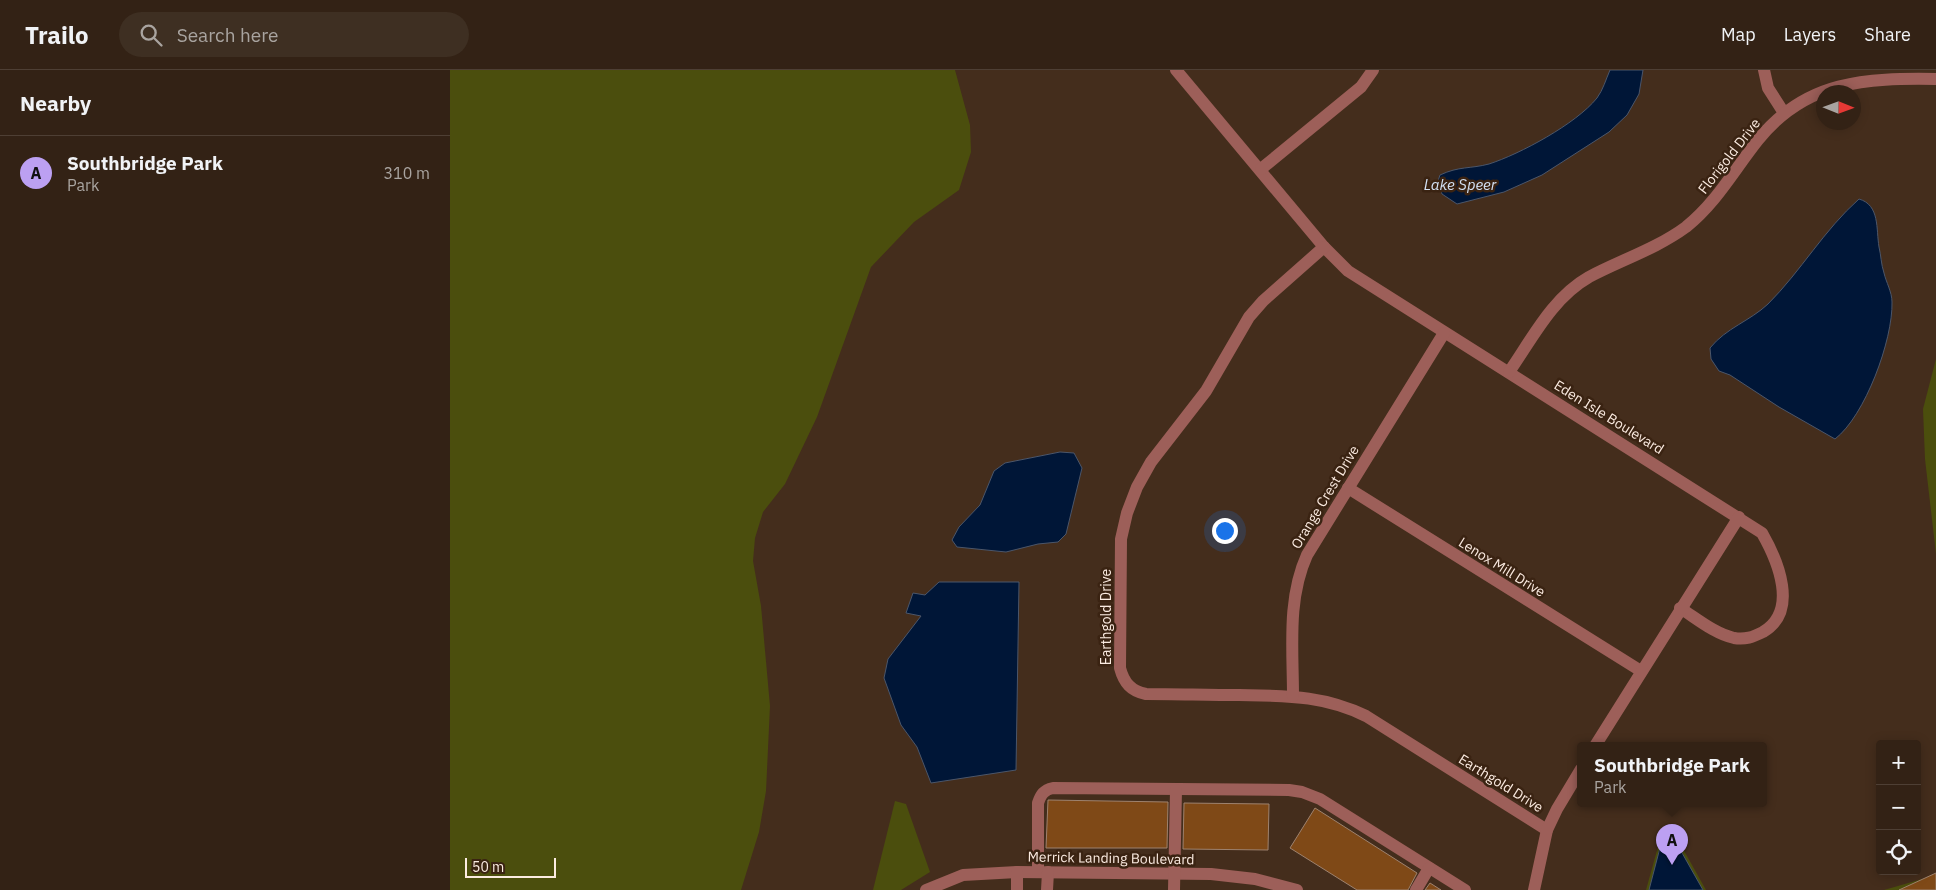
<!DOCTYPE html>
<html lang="en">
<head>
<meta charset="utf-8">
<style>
	:root { --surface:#332215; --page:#3e2f22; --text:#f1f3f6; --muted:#a9a4a0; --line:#4e3f34; --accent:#bca0f2 }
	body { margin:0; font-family:"IBM Plex Sans",sans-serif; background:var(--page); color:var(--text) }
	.controls { position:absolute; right:15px; bottom:15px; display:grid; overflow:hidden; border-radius:5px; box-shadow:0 2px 12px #0003 }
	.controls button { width:45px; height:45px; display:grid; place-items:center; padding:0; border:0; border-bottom:1px solid var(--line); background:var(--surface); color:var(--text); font:25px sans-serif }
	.compass { position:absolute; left:1366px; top:15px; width:45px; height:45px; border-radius:50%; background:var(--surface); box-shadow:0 2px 12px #0003; rotate:91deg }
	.scale { position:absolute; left:15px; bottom:12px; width:91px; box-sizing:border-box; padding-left:5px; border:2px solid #fbebe1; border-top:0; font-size:14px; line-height:18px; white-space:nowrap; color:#fbebe1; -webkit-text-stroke:4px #3a2312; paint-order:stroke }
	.you { position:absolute; left:774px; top:460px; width:18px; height:18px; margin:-12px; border:4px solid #fff; border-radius:50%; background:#1a73e8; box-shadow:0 0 0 8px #1a73e833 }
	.badge { display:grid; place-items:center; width:32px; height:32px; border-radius:50%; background:var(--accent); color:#111; font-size:16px; font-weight:700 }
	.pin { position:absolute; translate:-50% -41px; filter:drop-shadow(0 1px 2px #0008) }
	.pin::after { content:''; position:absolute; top:26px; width:18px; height:15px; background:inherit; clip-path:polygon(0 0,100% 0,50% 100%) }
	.popup { position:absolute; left:1127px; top:672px; width:190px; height:65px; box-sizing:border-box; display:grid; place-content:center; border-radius:5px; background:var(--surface); filter:drop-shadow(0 1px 4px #0005); font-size:16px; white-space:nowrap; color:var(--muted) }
	.popup b { font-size:19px; color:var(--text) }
	.popup::after { content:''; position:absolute; left:50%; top:100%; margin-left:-10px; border:10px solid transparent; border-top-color:var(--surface) }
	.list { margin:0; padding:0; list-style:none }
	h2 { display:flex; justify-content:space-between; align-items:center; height:65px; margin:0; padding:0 20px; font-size:21px }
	h2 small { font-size:16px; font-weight:400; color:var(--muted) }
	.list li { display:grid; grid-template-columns:32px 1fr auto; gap:15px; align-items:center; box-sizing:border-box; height:75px; padding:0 20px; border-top:1px solid var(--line) }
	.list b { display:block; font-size:19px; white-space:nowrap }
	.list p { margin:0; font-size:16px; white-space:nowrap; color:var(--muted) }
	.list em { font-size:16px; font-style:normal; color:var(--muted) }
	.icon { flex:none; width:28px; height:28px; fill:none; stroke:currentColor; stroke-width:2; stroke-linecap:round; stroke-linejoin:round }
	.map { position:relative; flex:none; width:1486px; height:820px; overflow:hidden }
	header { display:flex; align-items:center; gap:30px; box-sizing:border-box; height:70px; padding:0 25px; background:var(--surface); border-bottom:1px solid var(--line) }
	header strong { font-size:24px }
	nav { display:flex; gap:28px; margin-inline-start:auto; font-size:18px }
	.search { width:350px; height:45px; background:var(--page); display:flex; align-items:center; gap:12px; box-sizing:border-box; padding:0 18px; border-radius:28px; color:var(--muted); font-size:19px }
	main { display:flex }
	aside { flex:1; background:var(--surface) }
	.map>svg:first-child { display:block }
	.green { fill:#4b4e0d }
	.water { fill:#001637; stroke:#4b566a }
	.building { fill:#7f4917; stroke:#9e826e }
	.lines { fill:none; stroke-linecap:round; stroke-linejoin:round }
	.minor { stroke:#9d5f59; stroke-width:12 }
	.labels { text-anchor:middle; stroke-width:5; stroke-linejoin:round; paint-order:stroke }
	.street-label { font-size:14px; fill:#fbebe1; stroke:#3a2312 }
	.water-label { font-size:15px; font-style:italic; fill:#d4e2f5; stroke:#3a2312 }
</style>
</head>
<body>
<header>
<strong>Trailo</strong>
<div class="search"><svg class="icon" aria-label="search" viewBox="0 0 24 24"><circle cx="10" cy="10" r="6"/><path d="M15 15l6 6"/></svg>Search here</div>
<nav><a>Map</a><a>Layers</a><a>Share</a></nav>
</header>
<main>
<aside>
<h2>Nearby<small></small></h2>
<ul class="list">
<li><span class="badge">A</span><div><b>Southbridge Park</b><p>Park</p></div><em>310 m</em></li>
</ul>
</aside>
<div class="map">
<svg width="1486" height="820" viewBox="0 0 1486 820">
	<rect width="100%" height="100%" fill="#442d1c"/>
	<!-- green -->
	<g class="green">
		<polygon points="0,0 505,0 520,55 521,82 509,120 464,152 421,197 367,347 335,414 313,442 305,468 303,491 311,536 320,636 316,721 309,762 291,820 0,820"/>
		<polygon points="1486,289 1486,484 1475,389 1473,339"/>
		<polygon points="445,731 456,734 480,802 451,820 423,820"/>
		<polygon points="1211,766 1228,770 1256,820 1196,820"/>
		<polygon points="1486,805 1486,820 1434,820"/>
	</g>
	<!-- water -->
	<g class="water">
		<path d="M1160 0H1193L1189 24 1177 45 1159 62 1092 105 1054 122 1007 134 992 124 988 111 990 105C1009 96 1020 99 1039 94 1070 84 1126 54 1147 28 1153 20 1156 9 1160 0Z"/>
		<path d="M1409 129C1430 135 1426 159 1429 177 1431 185 1431 194 1434 203 1436 212 1442 222 1442 232 1443 270 1415 346 1385 369L1329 337 1280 305 1269 301 1261 289 1260 278C1276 258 1300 251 1318 234 1351 201 1374 160 1409 129Z"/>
		<polygon points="610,382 624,383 632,398 616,464 608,472 588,474 556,482 507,477 502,470 509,457 530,435 544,401 555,393"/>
		<polygon points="489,512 569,512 566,700 481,713 467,677 451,655 434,608 438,589 471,546 456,543 463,523 475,525"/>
		<polygon points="1212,770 1227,774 1253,820 1199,820"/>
	</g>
	<!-- building -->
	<g class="building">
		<polygon points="598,730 718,732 717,778 596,778"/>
		<polygon points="734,733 819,734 818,780 733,779"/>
		<polygon points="865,738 967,803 958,820 907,820 840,778"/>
		<polygon points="1486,803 1486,820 1449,820"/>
		<polygon points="980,813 991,820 975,820"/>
	</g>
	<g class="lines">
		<!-- minor -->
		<g class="minor">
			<path d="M726 0 874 177 898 201 1312 463C1328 491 1349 541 1313 562 1303 567 1295 570 1284 568 1265 564 1246 548 1230 538"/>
			<polyline points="1314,0 1318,18 1334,43"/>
			<polyline points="811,99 911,17 923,0"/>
			<path d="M874 177 813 231 799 247 756 321 701 392 687 417 677 443 671 469 670 598C674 613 681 621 696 624 727 624 758 625 789 625 836 626 873 625 916 646L1097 760"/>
			<path d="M1059 302C1082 269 1102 228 1139 207 1171 190 1206 179 1236 157 1267 132 1284 100 1308 70 1356 10 1416 8 1486 9"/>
			<polyline points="898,418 1191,601"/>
			<path d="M843 626C843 579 837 529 857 485L994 263"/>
			<polyline points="1145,676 1289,447"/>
			<path d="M588 802V733C591 724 594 720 603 718L839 720 852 722 870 729 1015 820"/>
			<polyline points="476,820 513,805 567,802 761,804 805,809 847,820"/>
			<polyline points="567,820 567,802"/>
			<polyline points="597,820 598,802"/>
			<polyline points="724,820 726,720"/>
			<polyline points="966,820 979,798"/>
			<polyline points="1084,820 1097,760 1107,739 1131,699"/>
		</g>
	</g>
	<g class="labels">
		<!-- street labels -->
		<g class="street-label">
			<text transform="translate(1279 86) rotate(-52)" y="5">Florigold Drive</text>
			<text transform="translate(1159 347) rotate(32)" y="5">Eden Isle Boulevard</text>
			<text transform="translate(875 427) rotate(-59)" y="5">Orange Crest Drive</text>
			<text transform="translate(1052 497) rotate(32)" y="5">Lenox Mill Drive</text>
			<text transform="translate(656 547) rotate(-90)" y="5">Earthgold Drive</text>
			<text transform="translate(1051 713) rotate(32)" y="5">Earthgold Drive</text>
			<text transform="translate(661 788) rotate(1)" y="5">Merrick Landing Boulevard</text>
		</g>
		<!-- water labels -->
		<g class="water-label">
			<text x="1010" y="120">Lake Speer</text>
		</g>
	</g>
</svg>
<div class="controls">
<button>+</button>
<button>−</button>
<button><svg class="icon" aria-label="locate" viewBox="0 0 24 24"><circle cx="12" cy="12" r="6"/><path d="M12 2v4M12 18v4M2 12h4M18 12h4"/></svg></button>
</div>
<svg class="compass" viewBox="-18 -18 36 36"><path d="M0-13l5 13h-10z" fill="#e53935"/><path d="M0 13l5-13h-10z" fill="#a9a4a0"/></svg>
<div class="scale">50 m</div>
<div class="you"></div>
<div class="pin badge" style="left:1222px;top:795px">A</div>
<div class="popup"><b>Southbridge Park</b>Park</div>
</div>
</main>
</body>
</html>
